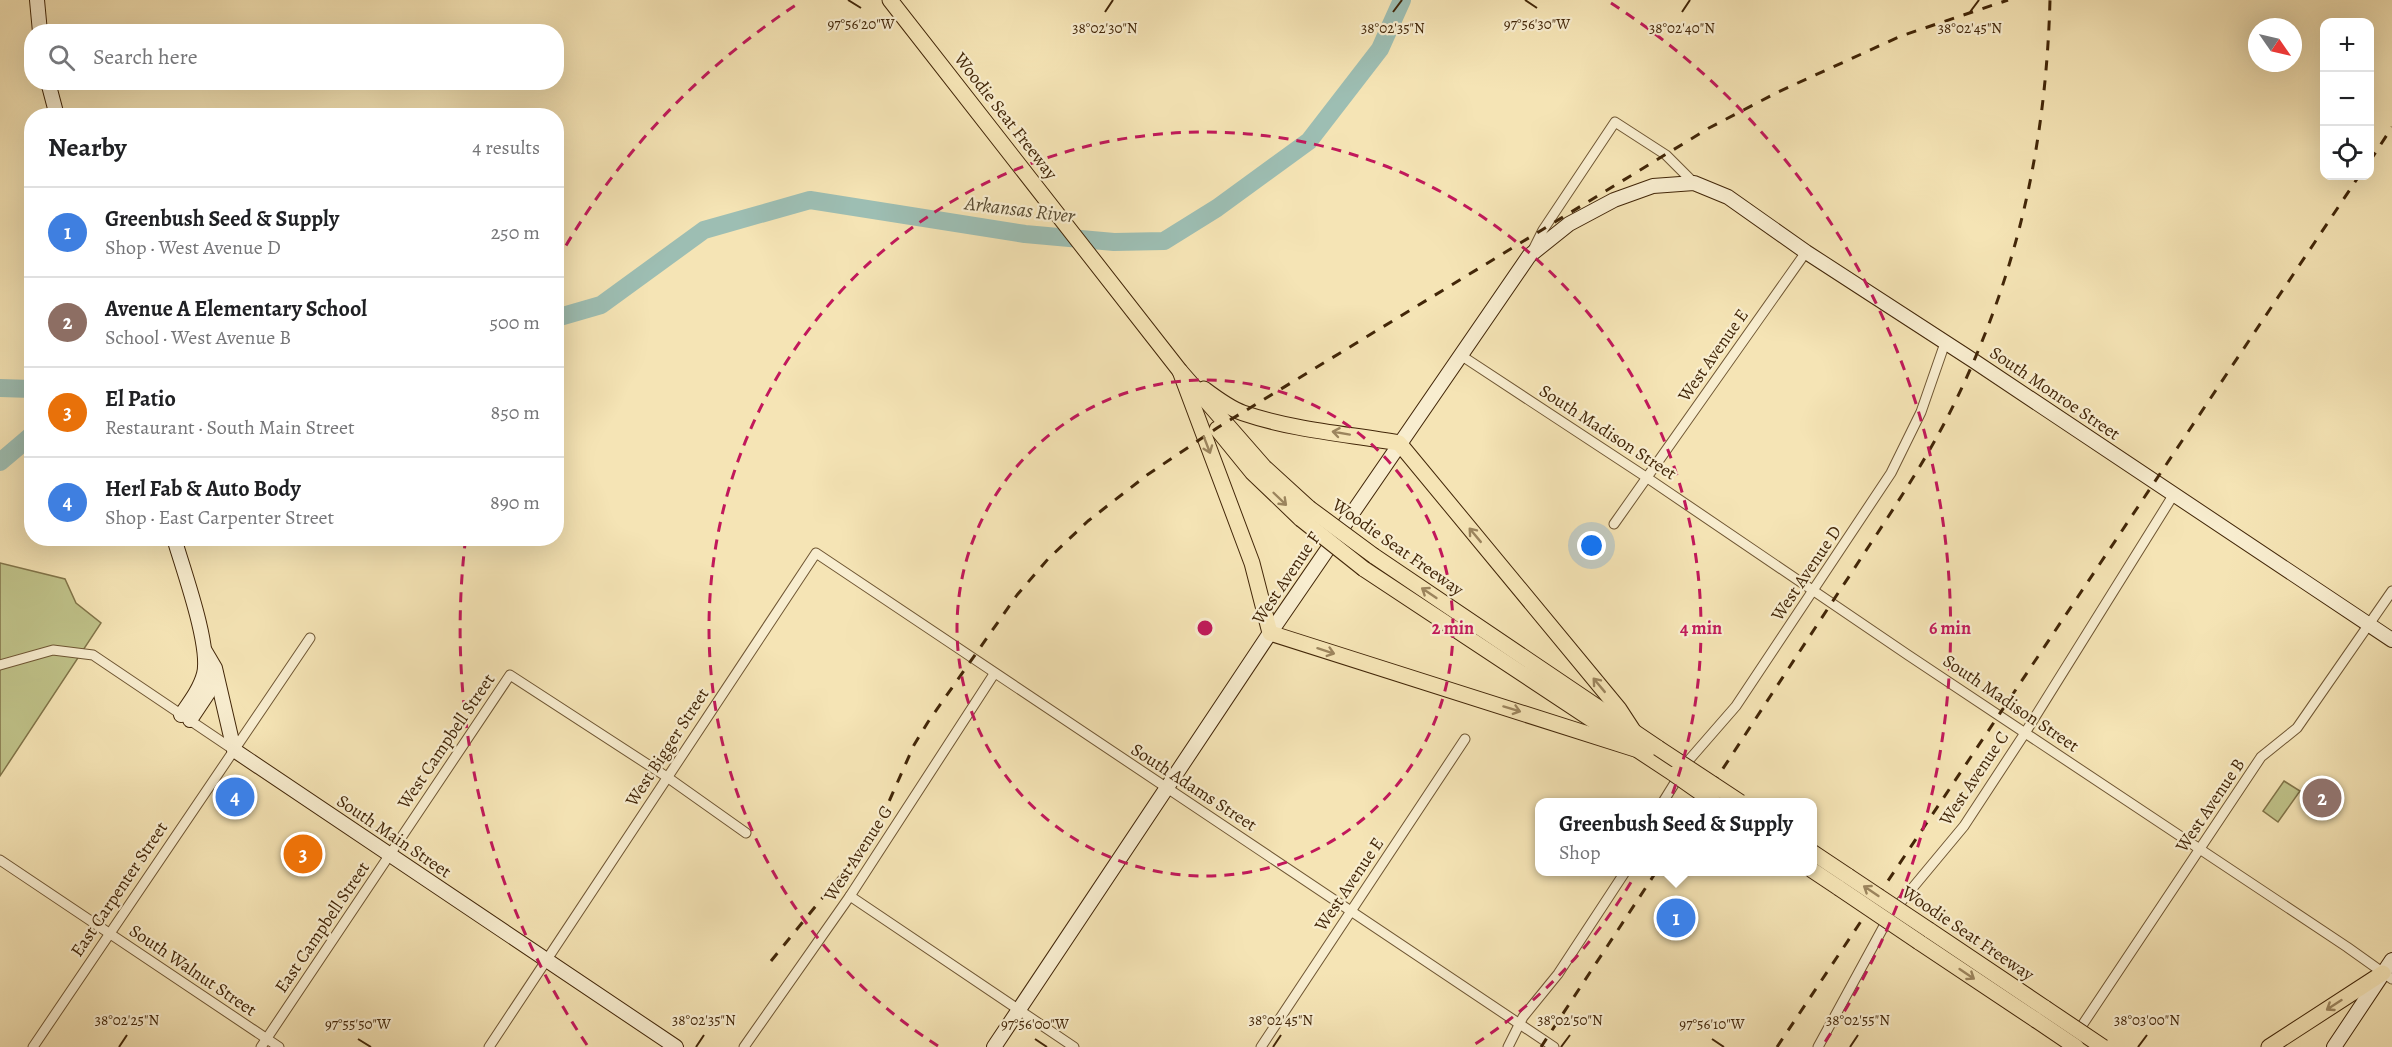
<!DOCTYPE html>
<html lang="en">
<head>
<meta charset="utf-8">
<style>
	:root { --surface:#fff; --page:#f2f2f2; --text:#202124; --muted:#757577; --line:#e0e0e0; --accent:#0b8043 }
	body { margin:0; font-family:Alegreya,serif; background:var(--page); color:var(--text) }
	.controls { position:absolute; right:18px; top:18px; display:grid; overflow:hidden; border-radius:12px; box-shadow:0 6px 24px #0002 }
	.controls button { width:54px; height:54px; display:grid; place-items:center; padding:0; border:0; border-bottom:2px solid var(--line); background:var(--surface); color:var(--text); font:30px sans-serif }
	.compass { position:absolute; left:2248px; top:18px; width:54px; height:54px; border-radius:50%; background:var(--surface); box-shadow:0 6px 24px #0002; rotate:124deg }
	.you { position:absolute; left:1592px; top:546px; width:21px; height:21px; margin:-15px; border:4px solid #fff; border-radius:50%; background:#1a73e8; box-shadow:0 0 0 9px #1a73e833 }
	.badge { display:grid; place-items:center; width:39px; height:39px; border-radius:50%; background:var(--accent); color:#fff; font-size:20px; font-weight:700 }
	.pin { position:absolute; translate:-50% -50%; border:3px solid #fff; box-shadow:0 2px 6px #0006 }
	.popup { position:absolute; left:1535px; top:798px; width:282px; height:78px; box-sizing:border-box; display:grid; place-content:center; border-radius:12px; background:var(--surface); filter:drop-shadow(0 2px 4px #0005); font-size:20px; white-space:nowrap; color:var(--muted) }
	.popup b { font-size:22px; color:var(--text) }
	.popup::after { content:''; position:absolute; left:50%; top:100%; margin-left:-12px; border:12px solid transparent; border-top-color:var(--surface) }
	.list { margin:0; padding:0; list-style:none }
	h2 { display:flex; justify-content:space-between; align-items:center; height:78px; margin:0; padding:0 24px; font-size:26px }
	h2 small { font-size:20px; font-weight:400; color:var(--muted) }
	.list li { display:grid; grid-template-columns:39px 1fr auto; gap:18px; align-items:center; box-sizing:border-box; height:90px; padding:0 24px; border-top:2px solid var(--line) }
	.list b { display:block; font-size:22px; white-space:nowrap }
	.list p { margin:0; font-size:20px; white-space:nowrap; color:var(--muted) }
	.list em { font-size:20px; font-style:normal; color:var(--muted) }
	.icon { flex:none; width:33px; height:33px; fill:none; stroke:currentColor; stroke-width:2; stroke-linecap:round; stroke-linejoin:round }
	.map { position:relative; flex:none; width:2392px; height:1047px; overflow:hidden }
	.search { position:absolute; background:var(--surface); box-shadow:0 6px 24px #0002; left:24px; top:24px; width:540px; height:66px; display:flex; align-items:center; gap:15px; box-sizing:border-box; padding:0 21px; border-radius:24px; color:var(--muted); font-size:22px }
	.panel { position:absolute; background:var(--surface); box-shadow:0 6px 24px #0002; left:24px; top:108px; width:540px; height:438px; border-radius:24px }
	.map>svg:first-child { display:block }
	.green { fill:#c0c38a; stroke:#817449; stroke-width:1.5 }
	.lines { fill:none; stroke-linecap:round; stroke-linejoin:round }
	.river { stroke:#9dbeb3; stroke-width:18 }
	.street-casing { stroke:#6f5633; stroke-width:11 }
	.secondary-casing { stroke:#422608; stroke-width:16 }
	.primary-casing { stroke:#422608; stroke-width:17 }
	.street { stroke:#f8edcf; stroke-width:9 }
	.secondary { stroke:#f8edcf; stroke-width:14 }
	.primary { stroke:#f5e4b5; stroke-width:15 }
	.rail { stroke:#422608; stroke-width:3; stroke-dasharray:10 10; stroke-linecap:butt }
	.primary-bridge-casing { stroke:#422608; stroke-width:17; stroke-linecap:butt }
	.primary-bridge { stroke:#f5e4b5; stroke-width:15 }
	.oneway { stroke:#9c855e }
	.ticks { fill:none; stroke:#422608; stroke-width:2 }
	.ring { fill:none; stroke:#c2185b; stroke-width:3; stroke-dasharray:10 8 }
	.labels { text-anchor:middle; stroke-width:4.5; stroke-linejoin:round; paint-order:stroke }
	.street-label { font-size:18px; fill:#422608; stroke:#f8edcf }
	.water-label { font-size:20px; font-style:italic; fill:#594c33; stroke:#f8edcf }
	.ticks-label { font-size:15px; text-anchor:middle; fill:#422608; stroke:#f8edcf; stroke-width:4.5; stroke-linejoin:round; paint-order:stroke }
	.centre { fill:#c2185b; stroke:#f8edcf; stroke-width:3 }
	.ring-label { font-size:18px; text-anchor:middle; font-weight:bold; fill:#c2185b; stroke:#f8edcf; stroke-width:4.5; stroke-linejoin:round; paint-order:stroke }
</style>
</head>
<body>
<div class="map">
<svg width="2392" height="1047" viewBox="0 0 2392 1047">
	<rect width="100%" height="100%" fill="#f5e4b5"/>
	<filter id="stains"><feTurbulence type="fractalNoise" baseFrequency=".00333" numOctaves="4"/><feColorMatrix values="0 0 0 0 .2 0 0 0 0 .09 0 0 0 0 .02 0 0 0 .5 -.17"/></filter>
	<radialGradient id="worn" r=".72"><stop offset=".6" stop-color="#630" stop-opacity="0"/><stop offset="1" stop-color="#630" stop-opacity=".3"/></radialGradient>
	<!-- green -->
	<g class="green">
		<polygon points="0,563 65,579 76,603 101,623 0,776"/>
		<polygon points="2284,781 2300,791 2278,822 2263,811"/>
	</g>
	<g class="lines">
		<!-- river -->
		<g class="river">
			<polyline points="556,318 601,305 704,230 810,200 1025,234 1114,242 1164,241 1217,208 1309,141 1380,49 1402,0"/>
			<polyline points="0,388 32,389"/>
			<polyline points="0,462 32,435"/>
		</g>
		<defs>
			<g id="street">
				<polyline points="1533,250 1543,230 1615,122 1666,155 1694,183"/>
				<polyline points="1462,356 1646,477 1908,655 2347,947 2392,979"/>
				<polyline points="1614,524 1806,252"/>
				<polyline points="0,665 53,650 93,655 234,750"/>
				<polyline points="1663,802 1689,760 1736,706 1891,473 1921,412 1945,343"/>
				<polyline points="0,860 279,1047"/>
				<polyline points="850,896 1074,1047"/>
				<polyline points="2077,1033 2261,757 2297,728 2392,591"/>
				<polyline points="33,1047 310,638"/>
				<polyline points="261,1047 510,675 667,777 746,833"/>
				<polyline points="489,1047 816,553 1554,1047"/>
				<polyline points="744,1047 850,896 994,674"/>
				<polyline points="1261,1047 1465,739"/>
				<polyline points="1508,1047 1523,1017 1558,974 1625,872"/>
				<polyline points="1818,1047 1890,915 1964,826 2025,733 2174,494"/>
			</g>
			<g id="secondary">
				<polyline points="37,0 40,32"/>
				<polyline points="48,82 57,116"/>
				<path d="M174 538C183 569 211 646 204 674 200 689 190 702 181 715"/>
				<polyline points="205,651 215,668 234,750 676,1047"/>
				<polyline points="190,720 208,693 216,674"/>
				<polyline points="994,1047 1270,633 1529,256 1569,224 1614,200 1653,186 1694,183 1728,197 1806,252 1974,361 2392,640"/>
				<polyline points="2334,1047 2392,960"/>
			</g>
			<g id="primary">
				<polyline points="890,0 1180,371 1264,467 1309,508"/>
				<polyline points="1180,371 1252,563 1270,633 1635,749"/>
				<path d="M1204 389C1216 398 1229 408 1243 413 1293 430 1348 434 1399 443L1619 709 1634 732"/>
				<polyline points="1217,429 1252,472 1301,519"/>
				<polyline points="1374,556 1658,748"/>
				<polyline points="1364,569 1674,774"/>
				<polyline points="1812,852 1848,876"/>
				<polyline points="1812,870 1839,888"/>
				<polyline points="1929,930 2045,1008"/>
				<polyline points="1919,942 2036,1020"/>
				<polyline points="2269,1047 2383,973"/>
			</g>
		</defs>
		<!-- street casing -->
		<use href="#street" class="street-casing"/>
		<!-- secondary casing -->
		<use href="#secondary" class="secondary-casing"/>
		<!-- primary casing -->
		<use href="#primary" class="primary-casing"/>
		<!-- street -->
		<use href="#street" class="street"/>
		<!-- secondary -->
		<use href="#secondary" class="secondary"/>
		<!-- primary -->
		<use href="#primary" class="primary"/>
		<!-- rail -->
		<g class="rail">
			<polyline points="2370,161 2392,127"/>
			<path d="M1701 802C1751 726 1801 649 1852 572 1889 515 1928 459 1957 398 2019 269 2046 142 2050 0"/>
			<polyline points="771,961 867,843 879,824 914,745 928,722 1017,595 1048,559 1088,521 1147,475 1217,428 1709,128 1778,92 1901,36 2008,0"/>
			<polyline points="1541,1047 1656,872"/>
			<polyline points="1777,1047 2359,176"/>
		</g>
		<defs>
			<g id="primary-bridge">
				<polyline points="1309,508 1374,556"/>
				<polyline points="1301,519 1364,569"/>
				<polyline points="1658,748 1740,802"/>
				<polyline points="1674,774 1714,802"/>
				<polyline points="1848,876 1929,930"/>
				<polyline points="1839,888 1919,942"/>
				<polyline points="2045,1008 2103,1047"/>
				<polyline points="2036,1020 2076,1047"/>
			</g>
		</defs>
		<!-- primary-bridge casing -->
		<use href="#primary-bridge" class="primary-bridge-casing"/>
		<!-- primary-bridge -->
		<use href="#primary-bridge" class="primary-bridge"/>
	</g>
	<!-- one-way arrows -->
	<defs><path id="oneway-shaft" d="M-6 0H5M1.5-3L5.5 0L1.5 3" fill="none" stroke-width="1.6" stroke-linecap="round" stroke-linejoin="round" transform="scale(1.5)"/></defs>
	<g class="oneway">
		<use href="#oneway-shaft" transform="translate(1341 433) rotate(-170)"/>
		<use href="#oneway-shaft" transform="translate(1207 445) rotate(69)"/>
		<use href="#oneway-shaft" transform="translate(1280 499) rotate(44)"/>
		<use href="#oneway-shaft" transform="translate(1475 535) rotate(-130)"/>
		<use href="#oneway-shaft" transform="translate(1429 593) rotate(-146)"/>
		<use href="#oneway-shaft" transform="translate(1326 651) rotate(18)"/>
		<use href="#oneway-shaft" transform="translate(1599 685) rotate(-130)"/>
		<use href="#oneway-shaft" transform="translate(1512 709) rotate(17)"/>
		<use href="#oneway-shaft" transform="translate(1871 891) rotate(-146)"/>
		<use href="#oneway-shaft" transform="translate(1967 974) rotate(34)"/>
		<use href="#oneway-shaft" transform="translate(2334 1005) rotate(147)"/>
	</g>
	<!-- ticks -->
	<path class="ticks" d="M848 0 861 8M1525 0 1537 8M1105 12 1113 0M1393 12 1402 0M1682 12 1690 0M1970 12 1979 0M358 1039 371 1047M1035 1039 1047 1047M1712 1039 1724 1047M119 1047 127 1035M696 1047 704 1035M1273 1047 1281 1035M1561 1047 1570 1035M1850 1047 1858 1035M2138 1047 2147 1035"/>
	<!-- distance rings -->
	<g class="ring">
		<circle cx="1205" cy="628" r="248"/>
		<path d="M938 1046A496 496 0 1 1 1472 1046"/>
		<path d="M587 1045A745 745 0 0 1 465 544M557 261A745 745 0 0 1 799 3M1611 3A745 745 0 0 1 1823 1045"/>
	</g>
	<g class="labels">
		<!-- street labels -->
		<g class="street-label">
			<text transform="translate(1006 116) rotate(52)" y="6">Woodie Seat Freeway</text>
			<text transform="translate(1713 355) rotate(-55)" y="6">West Avenue E</text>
			<text transform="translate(2055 393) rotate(34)" y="6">South Monroe Street</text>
			<text transform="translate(1608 432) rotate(33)" y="6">South Madison Street</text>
			<text transform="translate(1398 547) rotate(35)" y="6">Woodie Seat Freeway</text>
			<text transform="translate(1806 573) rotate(-56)" y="6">West Avenue D</text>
			<text transform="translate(1286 578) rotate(-56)" y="6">West Avenue F</text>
			<text transform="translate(2011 703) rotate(34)" y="6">South Madison Street</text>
			<text transform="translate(446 741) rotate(-56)" y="6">West Campbell Street</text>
			<text transform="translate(667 747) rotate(-57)" y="6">West Bigger Street</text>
			<text transform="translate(1974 778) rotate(-56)" y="6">West Avenue C</text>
			<text transform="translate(1194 787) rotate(33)" y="6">South Adams Street</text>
			<text transform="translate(2210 805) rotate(-56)" y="6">West Avenue B</text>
			<text transform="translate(394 836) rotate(34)" y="6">South Main Street</text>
			<text transform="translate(858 853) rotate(-57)" y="6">West Avenue G</text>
			<text transform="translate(1349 884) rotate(-56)" y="6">West Avenue E</text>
			<text transform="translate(119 889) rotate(-56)" y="6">East Carpenter Street</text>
			<text transform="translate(322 927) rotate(-56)" y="6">East Campbell Street</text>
			<text transform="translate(1968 933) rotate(34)" y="6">Woodie Seat Freeway</text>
			<text transform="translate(193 970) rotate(34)" y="6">South Walnut Street</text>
		</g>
		<!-- water labels -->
		<g class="water-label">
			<text transform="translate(1020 209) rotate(7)" y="7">Arkansas River</text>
		</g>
	</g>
	<g class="ticks-label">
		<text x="861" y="29">97°56'20"W</text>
		<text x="1537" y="29">97°56'30"W</text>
		<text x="1105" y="33">38°02'30"N</text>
		<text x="1393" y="33">38°02'35"N</text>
		<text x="1682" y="33">38°02'40"N</text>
		<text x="1970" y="33">38°02'45"N</text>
		<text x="127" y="1025">38°02'25"N</text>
		<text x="704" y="1025">38°02'35"N</text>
		<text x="1281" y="1025">38°02'45"N</text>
		<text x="1570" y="1025">38°02'50"N</text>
		<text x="1858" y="1025">38°02'55"N</text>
		<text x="2147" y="1025">38°03'00"N</text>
		<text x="358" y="1029">97°55'50"W</text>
		<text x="1035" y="1029">97°56'00"W</text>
		<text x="1712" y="1029">97°56'10"W</text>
	</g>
	<circle cx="1205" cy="628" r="9" class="centre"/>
	<g class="ring-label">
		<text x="1453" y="634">2 min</text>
		<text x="1701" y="634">4 min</text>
		<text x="1950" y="634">6 min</text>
	</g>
	<rect width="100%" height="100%" filter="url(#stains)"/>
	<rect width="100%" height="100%" fill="url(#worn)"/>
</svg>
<div class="controls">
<button>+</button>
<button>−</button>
<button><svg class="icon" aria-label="locate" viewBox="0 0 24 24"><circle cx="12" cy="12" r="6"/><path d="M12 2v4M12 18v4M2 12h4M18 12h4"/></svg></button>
</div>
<svg class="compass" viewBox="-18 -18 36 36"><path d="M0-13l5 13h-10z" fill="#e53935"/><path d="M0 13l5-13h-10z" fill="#757577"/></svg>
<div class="you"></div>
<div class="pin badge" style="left:1676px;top:918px;background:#3f7fe0">1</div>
<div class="popup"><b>Greenbush Seed &amp; Supply</b>Shop</div>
<div class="pin badge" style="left:2322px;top:798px;background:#8d6e63">2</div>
<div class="pin badge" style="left:303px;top:854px;background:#e8710a">3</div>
<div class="pin badge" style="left:235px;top:797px;background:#3f7fe0">4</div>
<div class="search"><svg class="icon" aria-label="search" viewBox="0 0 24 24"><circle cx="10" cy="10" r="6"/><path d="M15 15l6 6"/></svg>Search here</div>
<section class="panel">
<h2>Nearby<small>4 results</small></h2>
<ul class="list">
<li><span class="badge" style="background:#3f7fe0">1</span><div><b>Greenbush Seed &amp; Supply</b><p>Shop · West Avenue D</p></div><em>250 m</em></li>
<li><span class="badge" style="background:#8d6e63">2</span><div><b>Avenue A Elementary School</b><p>School · West Avenue B</p></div><em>500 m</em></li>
<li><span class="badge" style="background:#e8710a">3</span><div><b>El Patio</b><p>Restaurant · South Main Street</p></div><em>850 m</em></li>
<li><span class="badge" style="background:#3f7fe0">4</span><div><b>Herl Fab &amp; Auto Body</b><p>Shop · East Carpenter Street</p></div><em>890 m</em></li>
</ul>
</section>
</div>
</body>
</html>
